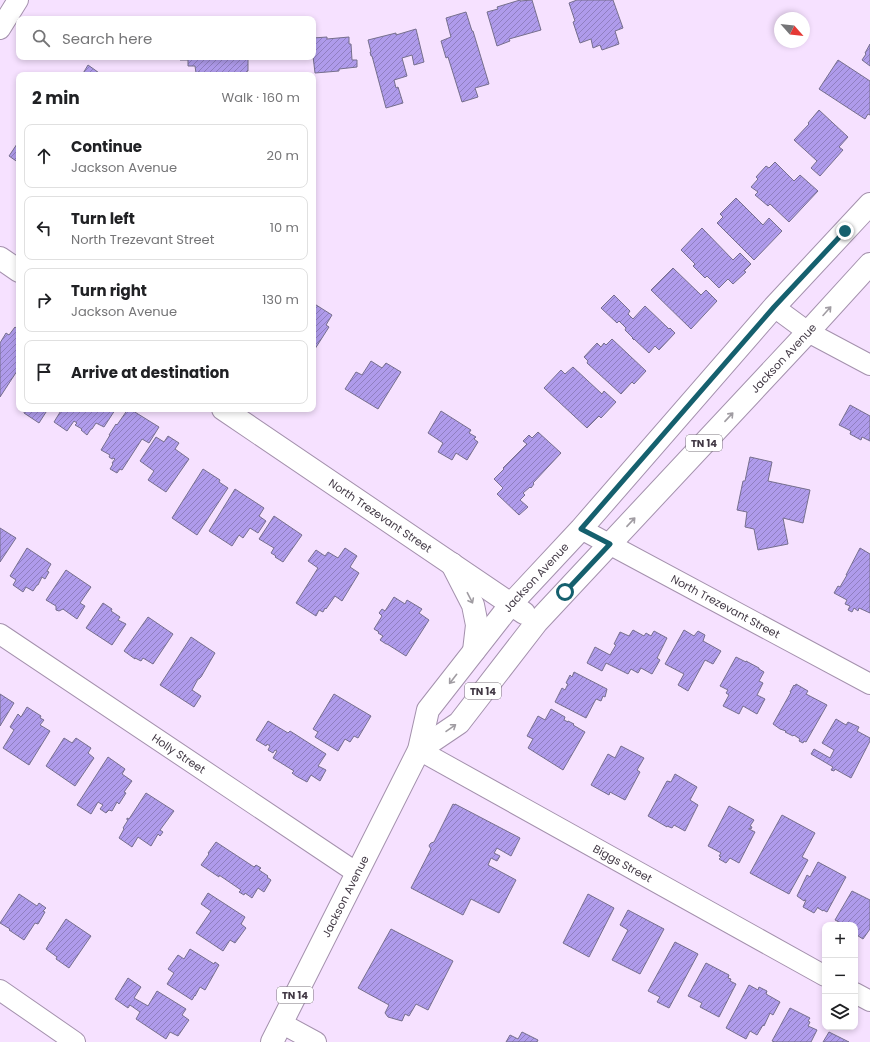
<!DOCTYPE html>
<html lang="en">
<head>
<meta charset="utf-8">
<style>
	:root { --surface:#fff; --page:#f2f2f2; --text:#202124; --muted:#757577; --line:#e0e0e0 }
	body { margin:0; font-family:Poppins,sans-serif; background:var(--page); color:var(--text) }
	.controls { position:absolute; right:12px; bottom:12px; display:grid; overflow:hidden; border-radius:8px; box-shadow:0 2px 6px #0003 }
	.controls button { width:36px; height:36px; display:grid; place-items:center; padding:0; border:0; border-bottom:1px solid var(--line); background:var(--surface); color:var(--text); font:20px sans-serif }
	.compass { position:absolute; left:774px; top:12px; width:36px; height:36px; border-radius:50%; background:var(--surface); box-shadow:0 2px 6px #0003; rotate:117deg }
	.stop { position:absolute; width:12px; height:12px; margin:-9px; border:3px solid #15606e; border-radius:50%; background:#fff }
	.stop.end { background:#15606e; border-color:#fff; box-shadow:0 1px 4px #0008 }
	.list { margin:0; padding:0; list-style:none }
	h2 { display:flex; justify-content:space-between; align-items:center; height:52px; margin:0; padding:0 16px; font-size:17px }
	h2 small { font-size:13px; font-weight:400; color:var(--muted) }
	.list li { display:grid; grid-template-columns:26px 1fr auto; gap:12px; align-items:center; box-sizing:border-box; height:64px; margin:0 8px 8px; padding:0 8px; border:1px solid var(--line); border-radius:8px }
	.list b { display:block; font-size:15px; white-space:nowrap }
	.list p { margin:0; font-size:13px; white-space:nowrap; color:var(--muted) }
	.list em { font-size:13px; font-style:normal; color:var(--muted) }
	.icon { flex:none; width:22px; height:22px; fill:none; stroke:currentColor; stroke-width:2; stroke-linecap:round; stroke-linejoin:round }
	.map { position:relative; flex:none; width:870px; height:1042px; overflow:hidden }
	.search { position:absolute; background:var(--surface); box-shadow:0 2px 6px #0003; left:16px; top:16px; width:300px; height:44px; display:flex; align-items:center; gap:10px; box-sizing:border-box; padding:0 14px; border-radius:8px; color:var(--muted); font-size:15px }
	.panel { position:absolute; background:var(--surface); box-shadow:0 2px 6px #0003; left:16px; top:72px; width:300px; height:340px; border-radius:8px }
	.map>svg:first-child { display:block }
	.building { fill:url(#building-hatch); stroke:#766f8d }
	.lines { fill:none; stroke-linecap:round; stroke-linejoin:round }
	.minor-casing { stroke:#a491ad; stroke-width:22 }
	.major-casing { stroke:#a491ad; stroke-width:24 }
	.minor { stroke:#fff; stroke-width:20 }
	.major { stroke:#fff; stroke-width:22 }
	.oneway { stroke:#a09ca2 }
	.route { stroke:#15606e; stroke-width:5 }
	.labels { text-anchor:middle; stroke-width:3; stroke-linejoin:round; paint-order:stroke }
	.shield { fill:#fff; stroke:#7b747d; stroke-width:1 }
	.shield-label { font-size:10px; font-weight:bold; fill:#423945 }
	.street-label { font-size:11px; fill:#423945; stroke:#fff }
</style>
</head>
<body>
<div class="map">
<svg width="870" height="1042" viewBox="0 0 870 1042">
	<defs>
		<pattern id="building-hatch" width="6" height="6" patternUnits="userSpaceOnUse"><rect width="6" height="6" fill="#af9beb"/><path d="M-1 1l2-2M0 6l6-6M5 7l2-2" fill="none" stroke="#907fc0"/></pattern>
	</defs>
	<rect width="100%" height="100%" fill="#f6e1ff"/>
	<!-- building -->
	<g class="building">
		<polygon points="520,0 520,1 532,0 541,30 509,39 510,41 497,46 487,12 498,9 497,7"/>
		<polygon points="577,0 613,0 623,28 615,31 619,44 602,50 600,45 593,48 591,39 580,43 573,22 575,21 569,3"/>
		<polygon points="466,12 472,31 473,31 489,84 475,88 478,97 462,102 448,57 446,58 441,41 451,37 446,18"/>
		<polygon points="416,29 424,62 414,65 412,55 402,58 407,76 394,80 396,88 398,87 403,103 386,108 372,56 371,56 370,52 371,52 368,40 396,33 396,35"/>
		<polygon points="327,37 327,39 349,37 349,44 351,44 352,60 357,60 357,67 339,69 339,71 315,73 313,56 313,38"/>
		<polygon points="870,44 870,66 862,60 866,54 865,53"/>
		<polygon points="180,57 248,57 248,71 247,71 247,75 201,75 200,72 196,73 195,66 188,66 188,60 180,60"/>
		<polygon points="838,60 870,81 870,115 868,114 865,119 819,89"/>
		<polygon points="88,65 102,75 82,75"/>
		<polygon points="819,110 848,137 839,147 843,150 820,176 811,168 817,161 794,140 809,124 808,123"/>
		<polygon points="19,141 19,165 18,164 19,163 9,156"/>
		<polygon points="775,162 794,181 800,175 818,191 789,222 770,204 768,206 755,195 758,192 751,187 758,179 756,177 766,166 769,168"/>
		<polygon points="736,198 763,225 769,218 782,231 754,260 717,223 723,217 720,214"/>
		<polygon points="702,228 733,260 740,253 751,264 744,271 746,272 733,284 728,279 719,288 707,276 705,278 693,266 695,264 681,250"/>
		<polygon points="673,268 701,295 706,290 717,301 691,329 651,290"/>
		<polygon points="614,295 630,311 628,314 633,319 645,306 669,329 670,328 675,333 659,350 655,346 649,353 634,339 634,340 632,338 633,338 625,330 626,328 619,321 617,323 601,308"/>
		<polygon points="313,303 332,315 326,325 329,327 313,352"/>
		<polygon points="15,327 19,330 19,368 0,397 0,343 6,333 9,335"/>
		<polygon points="612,339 646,371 634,384 632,382 621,394 587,363 588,361 584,357 597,343 601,347 604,343 606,345"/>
		<polygon points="371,361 382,368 386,363 401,372 378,409 345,389 356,372 362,375"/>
		<polygon points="573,367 602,394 604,391 616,402 601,418 599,416 587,428 544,388 561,370 565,374"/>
		<polygon points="850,405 870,416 870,441 862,437 861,440 850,434 851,431 839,425"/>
		<polygon points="25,409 48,409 39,423 24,413"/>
		<polygon points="62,409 114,409 115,410 104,427 96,423 92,429 91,429 87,435 81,430 82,429 75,425 77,423 74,421 67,431 54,422"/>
		<polygon points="128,409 130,409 159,427 149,443 142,439 122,470 120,469 117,473 110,469 113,464 112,463 115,459 114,458 112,459 109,457 110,455 101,450 110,435 109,435 116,424 117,425"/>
		<polygon points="441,411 471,430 469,433 476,437 474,439 478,442 467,460 456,453 452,460 438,452 443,443 428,433"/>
		<polygon points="538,432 561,453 533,483 534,484 531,488 530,487 523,493 525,495 520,500 528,507 519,515 497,494 503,488 494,479 504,469 503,468 527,444 523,441 529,435 532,438"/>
		<polygon points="168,436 179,443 175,449 189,459 166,492 148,480 154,471 140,461 156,437 164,442"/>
		<polygon points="750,457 772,462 768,481 810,490 803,523 783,518 788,544 758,550 754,529 745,527 747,512 737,510 743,481 745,481"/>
		<polygon points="203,469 220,480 219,482 228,488 197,535 172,518"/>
		<polygon points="235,489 264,508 259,516 266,521 258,533 250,528 243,538 239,535 232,546 209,531"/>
		<polygon points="274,516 302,535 283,562 275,557 276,556 271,553 274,548 259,539"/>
		<polygon points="0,528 16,538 0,562"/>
		<polygon points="27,548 51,564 47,571 49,572 45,579 42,577 38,585 37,585 33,591 26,587 23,592 13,585 16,580 10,576"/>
		<polygon points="345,548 357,556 350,567 359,573 342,601 335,596 326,609 325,608 323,612 319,610 316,616 296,603 318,568 308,561 316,550 325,556 328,552 338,558"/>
		<polygon points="860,548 870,554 870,613 859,608 858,611 854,608 852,612 848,610 850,606 845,604 847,600 834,593 838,586 840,587 847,575 846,575"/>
		<polygon points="66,570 91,587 80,603 85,606 77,619 63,609 59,611 56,610 56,606 46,600"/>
		<polygon points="394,597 405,604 407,600 422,609 419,613 429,620 406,656 387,644 386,644 380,640 383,636 378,633 379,632 374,629 382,616 379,613 382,609 385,611"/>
		<polygon points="103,603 112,609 111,611 120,617 118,620 126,624 112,645 86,628"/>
		<polygon points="148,617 173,634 153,664 143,658 141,661 135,658 135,659 124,651"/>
		<polygon points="633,630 644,636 646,633 651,636 654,631 667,638 657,658 660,660 652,674 641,668 638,673 631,669 628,674 606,663 602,671 587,663 595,647 610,655 616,645 614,644 620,632 629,636"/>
		<polygon points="684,630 694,636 698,631 705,635 703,641 721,651 713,664 705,660 688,691 678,685 684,674 665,664"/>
		<polygon points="191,637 215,653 201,677 199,679 198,679 192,690 201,696 194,707 160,685"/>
		<polygon points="736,657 746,662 746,661 759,668 759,669 764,672 759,681 763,683 757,695 765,699 757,714 743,706 739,714 723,706 729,695 726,693 728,690 720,686"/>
		<polygon points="574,672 607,689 605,697 603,696 601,701 596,699 586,718 555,702 562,688 565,690 568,684 566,683 570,675 572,677"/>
		<polygon points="796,684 808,691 806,694 827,705 806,742 804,741 803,743 799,741 800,739 794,735 793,736 785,732 786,731 780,729 773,724 791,692 790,692 794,685 795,686"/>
		<polygon points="0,694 14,703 0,726"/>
		<polygon points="334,694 371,716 358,738 354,736 350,742 345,739 338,751 315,737 318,732 313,729"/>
		<polygon points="27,707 41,716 40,718 44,720 40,725 50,731 29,765 3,748 14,730 10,727 18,714 21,717"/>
		<polygon points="551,709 565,717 564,720 568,722 568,721 574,724 573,725 585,732 563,770 528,748 533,739 527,736 538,716 545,720"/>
		<polygon points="836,719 846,725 848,722 859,727 857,731 870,738 870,741 851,778 835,769 834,771 831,770 833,767 811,754 814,749 830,758 834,750 822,743"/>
		<polygon points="268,721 288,733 290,731 326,754 318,766 326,770 320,781 311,775 307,782 296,776 292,773 294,771 273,758 277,751 275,750 273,753 268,750 270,746 267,744 266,746 256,740"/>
		<polygon points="64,738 72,743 76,738 91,748 88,753 94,758 75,786 46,766"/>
		<polygon points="621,746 644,758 637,770 640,772 625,800 610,792 609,795 591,785 608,754 615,758"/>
		<polygon points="108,757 125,769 122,774 132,781 124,792 126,793 119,804 117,802 112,811 109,810 106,813 100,809 103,805 98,802 91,814 77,805"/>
		<polygon points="675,774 697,787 690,800 698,805 685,831 674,825 672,828 667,826 667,827 648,816 667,781 671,782"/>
		<polygon points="146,793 174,811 160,830 163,832 160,836 158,834 151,846 138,837 132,847 119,838 124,829 123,828 128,820 127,820 127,818 129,819"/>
		<polygon points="453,804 455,805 455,804 520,838 511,856 497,848 494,853 500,856 497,861 491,858 488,865 516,880 499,913 471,899 463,915 411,888 431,849 429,846 430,844 431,843 434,842"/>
		<polygon points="729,806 754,820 750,826 752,827 751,829 749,828 749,829 755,832 739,863 730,858 726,863 719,859 721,857 719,856 721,853 708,846"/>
		<polygon points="782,815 815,833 802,857 808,860 789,894 750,873"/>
		<polygon points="216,842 254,867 256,865 261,868 259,870 268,876 267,877 271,880 264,892 258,888 252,898 245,893 244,895 239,892 241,890 219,875 219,877 201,865 209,854 208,853"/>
		<polygon points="818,862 846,877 827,912 823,910 823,911 818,908 818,907 814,913 803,907 806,900 805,900 804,901 797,896 807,875 810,877"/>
		<polygon points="852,891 870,900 870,929 863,939 855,934 855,925 845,925 835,920"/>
		<polygon points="208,893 245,917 241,924 246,928 235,943 230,940 223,951 196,933 211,911 201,904"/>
		<polygon points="19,894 37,906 39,903 46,908 43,911 45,912 38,924 35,923 24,940 9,930 10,929 0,923"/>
		<polygon points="588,894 614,908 589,957 563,943"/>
		<polygon points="628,910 664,929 640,974 612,960 628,930 620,925"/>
		<polygon points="66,919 91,936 69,968 56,959 57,957 46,949 49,944 50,942 51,942"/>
		<polygon points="391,929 453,961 428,1010 416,1004 409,1016 405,1014 402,1021 388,1017 385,1013 389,1005 358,988"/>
		<polygon points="675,942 698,954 669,1008 657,1002 660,997 648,991"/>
		<polygon points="190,949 214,964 215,962 219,965 205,990 200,987 195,996 195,995 192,1000 167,984 174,973 168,969 178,955 184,959"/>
		<polygon points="706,963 729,975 728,978 731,979 730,981 736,984 719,1017 700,1007 702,1003 688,996"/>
		<polygon points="128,978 141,987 134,998 148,1006 157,991 186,1009 182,1015 189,1020 178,1036 170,1032 166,1039 136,1019 140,1012 130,1005 128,1008 115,999"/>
		<polygon points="749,985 758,990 759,987 767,991 766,994 780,1002 773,1015 770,1013 764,1026 763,1025 757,1035 750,1031 746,1039 726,1028"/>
		<polygon points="790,1008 810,1018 808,1021 810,1022 808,1026 817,1030 811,1042 775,1042 772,1041"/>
		<polygon points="522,1032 538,1040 537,1042 506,1042 510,1035 518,1039"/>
		<polygon points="829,1032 849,1042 823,1042"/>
	</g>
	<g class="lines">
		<defs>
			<g id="minor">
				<polyline points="0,29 18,0"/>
				<polyline points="774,307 808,332 870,365"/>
				<path id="s1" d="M581 529 870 684"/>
				<path id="s2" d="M0 634 357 873"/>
				<path id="s3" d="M419 750 825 976"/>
				<polyline points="0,990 75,1042"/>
				<polyline points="855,993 870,1001"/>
				<polyline points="281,1023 316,1042"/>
			</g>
			<g id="major">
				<polyline points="0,258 19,271"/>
				<path id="s4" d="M223 409 524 613"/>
				<polyline points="452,564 473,605 477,625 474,651"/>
				<path id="s5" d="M419 750 459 723 537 622 808 332 870 264"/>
				<path id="s6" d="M272 1042 419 750 428 710 511 604 581 529 774 307 870 204"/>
			</g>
		</defs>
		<!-- minor casing -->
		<use href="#minor" class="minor-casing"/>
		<!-- major casing -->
		<use href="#major" class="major-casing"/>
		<!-- minor -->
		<use href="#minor" class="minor"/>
		<!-- major -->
		<use href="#major" class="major"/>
	</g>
	<!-- one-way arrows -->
	<defs><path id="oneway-shaft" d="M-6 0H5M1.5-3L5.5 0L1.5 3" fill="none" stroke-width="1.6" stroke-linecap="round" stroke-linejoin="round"/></defs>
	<g class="oneway">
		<use href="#oneway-shaft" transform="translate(827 311) rotate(-48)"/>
		<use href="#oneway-shaft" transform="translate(729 417) rotate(-47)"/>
		<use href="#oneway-shaft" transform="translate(631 522) rotate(-47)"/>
		<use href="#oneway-shaft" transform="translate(470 598) rotate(63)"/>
		<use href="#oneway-shaft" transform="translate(453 679) rotate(128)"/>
		<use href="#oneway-shaft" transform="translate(451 728) rotate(-35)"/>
	</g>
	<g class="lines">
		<!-- route -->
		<polyline class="route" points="565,592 610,544 581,529 774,307 845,231"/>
	</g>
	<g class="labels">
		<!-- shield labels -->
		<g class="shield">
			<rect x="686" y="435" width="36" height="16" rx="3"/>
			<rect x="465" y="683" width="36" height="16" rx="3"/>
			<rect x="277" y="987" width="36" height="16" rx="3"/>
		</g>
		<g class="shield-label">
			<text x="704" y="447">TN 14</text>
			<text x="483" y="695">TN 14</text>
			<text x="295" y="999">TN 14</text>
		</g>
		<!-- street labels -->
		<g class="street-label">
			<text dy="4" stroke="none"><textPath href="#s5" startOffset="537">Jackson Avenue</textPath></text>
			<text dy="4" stroke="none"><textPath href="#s4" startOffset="190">North Trezevant Street</textPath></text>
			<text dy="4" stroke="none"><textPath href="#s6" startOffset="539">Jackson Avenue</textPath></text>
			<text dy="4" stroke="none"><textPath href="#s1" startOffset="164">North Trezevant Street</textPath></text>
			<text dy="4" stroke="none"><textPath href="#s2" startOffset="215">Holly Street</textPath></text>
			<text dy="4" stroke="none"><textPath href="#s3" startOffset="233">Biggs Street</textPath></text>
			<text dy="4" stroke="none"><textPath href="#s6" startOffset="163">Jackson Avenue</textPath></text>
		</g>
	</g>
</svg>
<div class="controls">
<button>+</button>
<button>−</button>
<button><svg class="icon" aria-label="layers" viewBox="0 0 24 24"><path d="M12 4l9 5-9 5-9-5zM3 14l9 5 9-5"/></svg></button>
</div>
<svg class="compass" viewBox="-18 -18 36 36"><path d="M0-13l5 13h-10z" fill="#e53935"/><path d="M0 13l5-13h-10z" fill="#757577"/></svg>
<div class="stop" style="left:565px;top:592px"></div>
<div class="stop end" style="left:845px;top:231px"></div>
<div class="search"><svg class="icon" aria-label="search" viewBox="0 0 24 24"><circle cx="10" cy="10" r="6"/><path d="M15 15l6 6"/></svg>Search here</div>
<section class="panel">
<h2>2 min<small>Walk · 160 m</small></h2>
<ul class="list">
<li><svg class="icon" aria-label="ahead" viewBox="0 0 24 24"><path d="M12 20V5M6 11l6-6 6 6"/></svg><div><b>Continue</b><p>Jackson Avenue</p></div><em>20 m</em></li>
<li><svg class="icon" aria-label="left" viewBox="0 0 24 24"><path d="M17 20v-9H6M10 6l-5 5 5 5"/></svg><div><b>Turn left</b><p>North Trezevant Street</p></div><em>10 m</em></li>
<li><svg class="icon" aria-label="right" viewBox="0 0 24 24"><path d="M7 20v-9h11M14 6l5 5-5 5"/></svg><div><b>Turn right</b><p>Jackson Avenue</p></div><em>130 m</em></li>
<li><svg class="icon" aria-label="arrive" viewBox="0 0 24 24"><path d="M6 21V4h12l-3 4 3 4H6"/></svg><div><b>Arrive at destination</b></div></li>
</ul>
</section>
</div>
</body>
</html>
